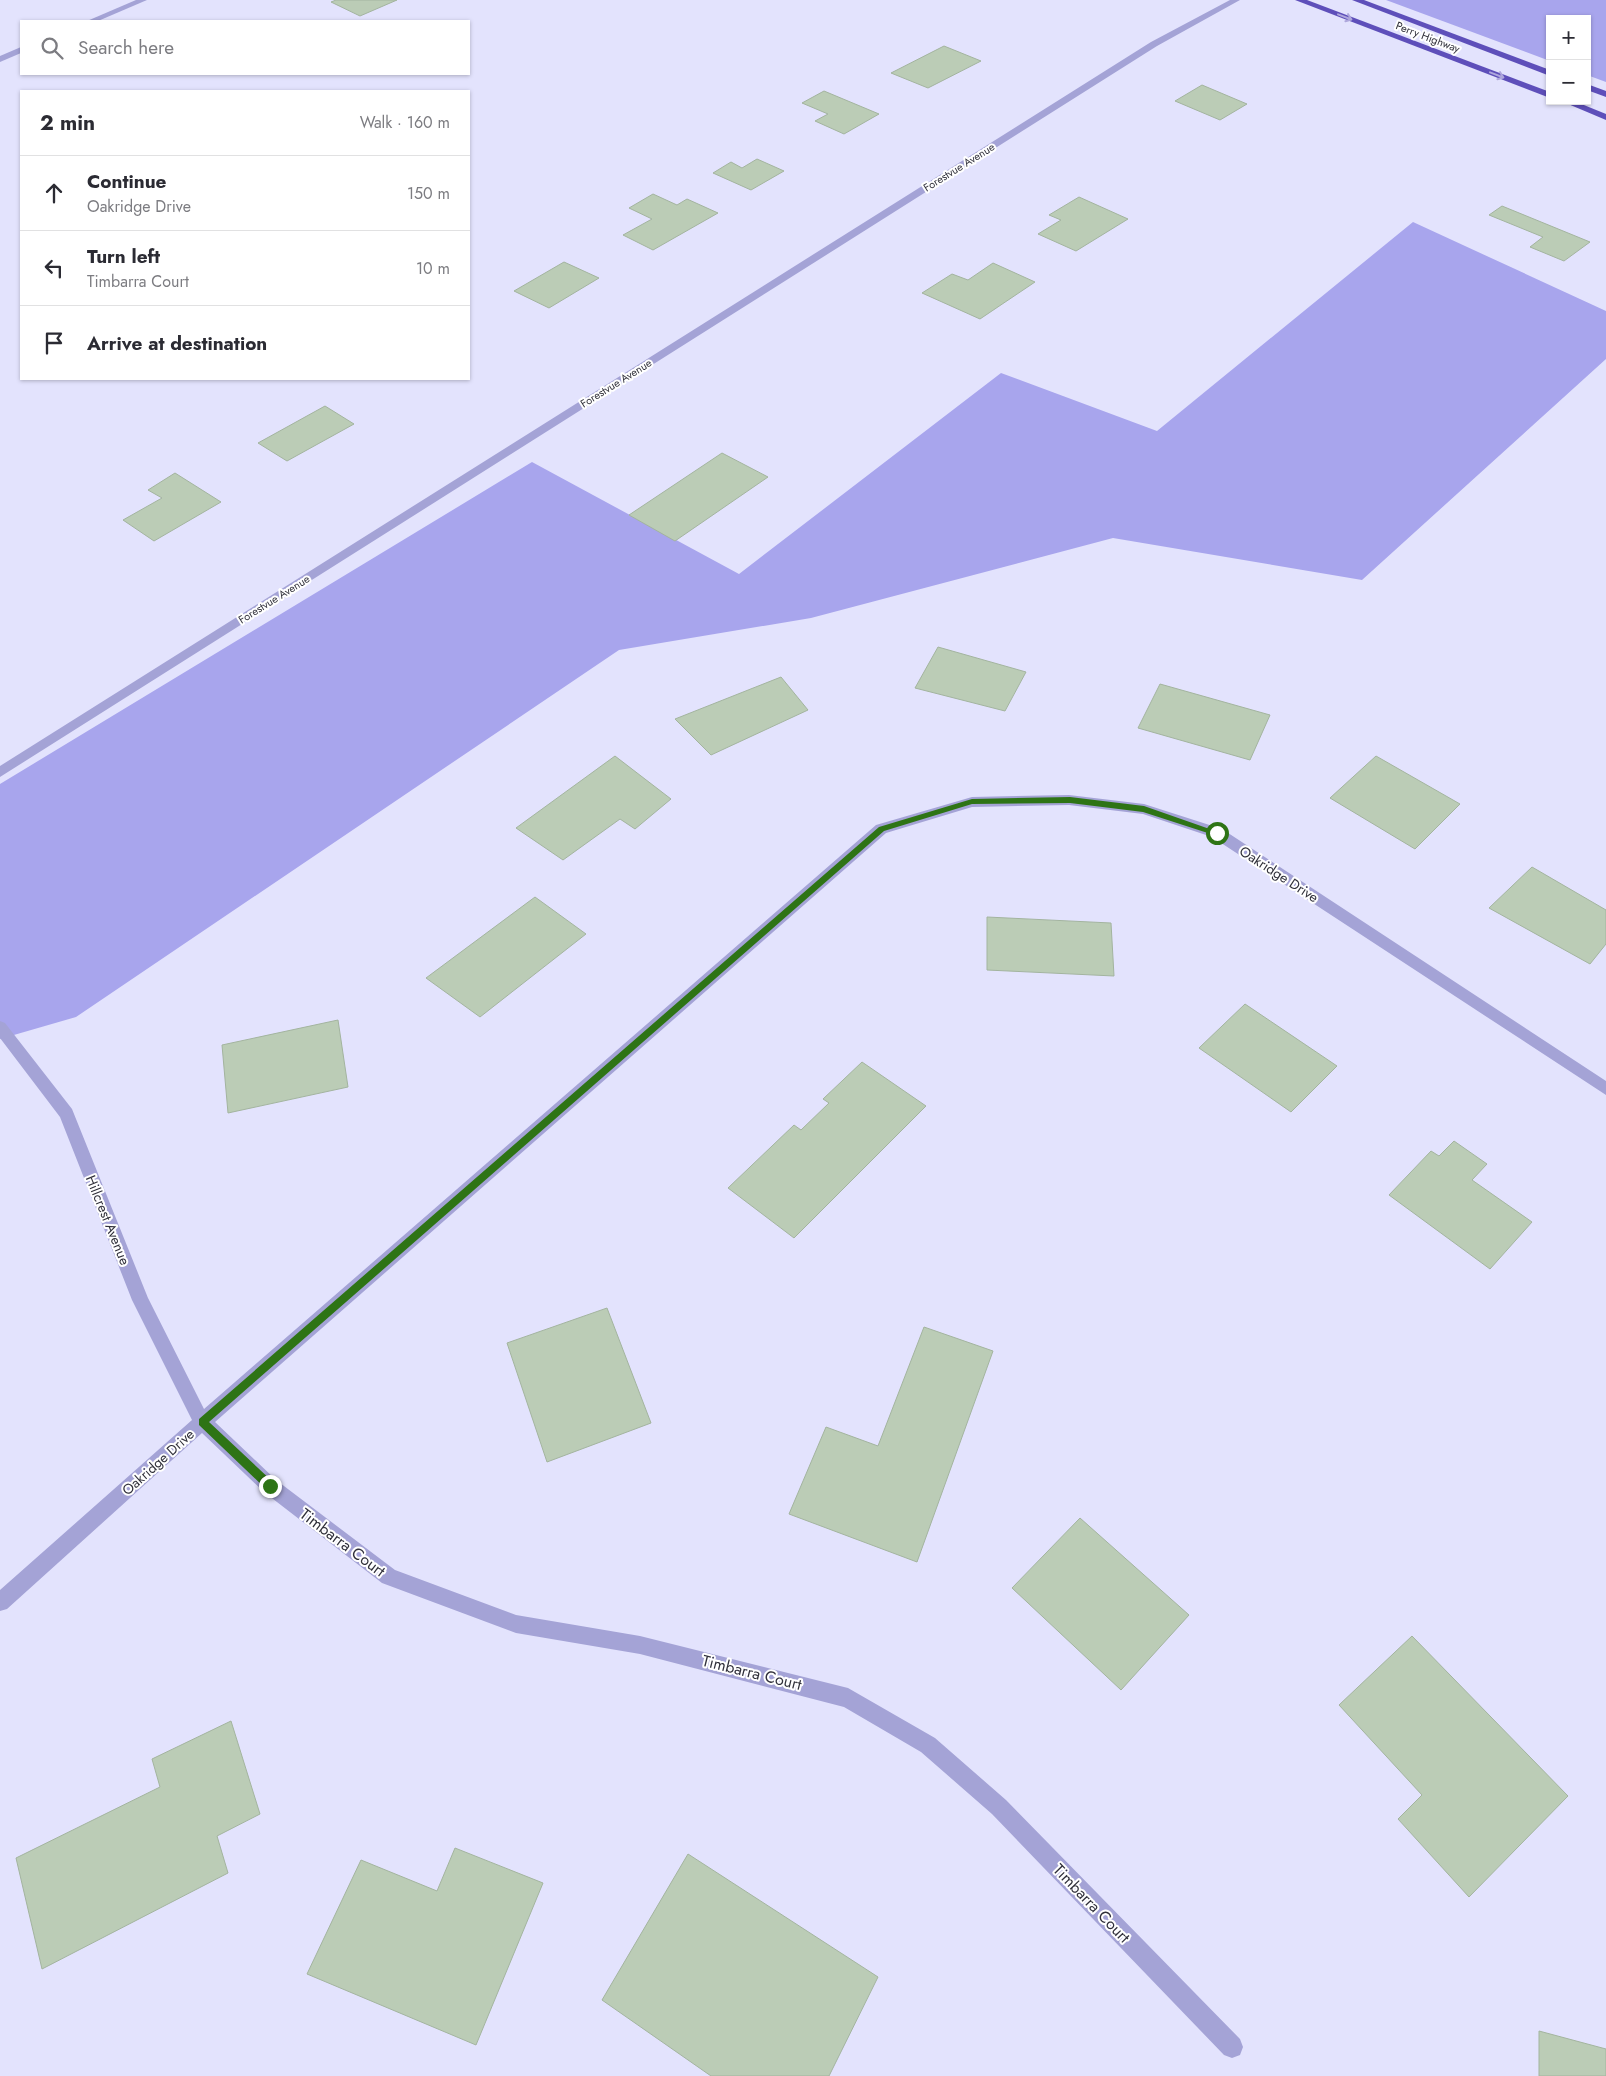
<!DOCTYPE html>
<html lang="en">
<head>
<meta charset="utf-8">
<style>
	:root { --surface:#fff; --page:#f2f2f3; --text:#2b2b33; --muted:#7c7c81; --line:#e1e1e2 }
	body { margin:0; font-family:Jost,sans-serif; background:var(--page); color:var(--text) }
	.controls { position:absolute; right:15px; top:15px; display:grid; overflow:hidden; border-radius:0px; box-shadow:0 1px 4px #0004 }
	.controls button { width:45px; height:45px; display:grid; place-items:center; padding:0; border:0; border-bottom:1px solid var(--line); background:var(--surface); color:var(--text); font:25px sans-serif }
	.stop { position:absolute; width:15px; height:15px; margin:-11px; border:4px solid #2e7415; border-radius:50%; background:#fff }
	.stop.end { background:#2e7415; border-color:#fff; box-shadow:0 1px 5px #0008 }
	.list { margin:0; padding:0; list-style:none }
	h2 { display:flex; justify-content:space-between; align-items:center; height:65px; margin:0; padding:0 20px; font-size:21px }
	h2 small { font-size:16px; font-weight:400; color:var(--muted) }
	.list li { display:grid; grid-template-columns:32px 1fr auto; gap:15px; align-items:center; box-sizing:border-box; height:75px; padding:0 20px; border-top:1px solid var(--line) }
	.list b { display:block; font-size:19px; white-space:nowrap }
	.list p { margin:0; font-size:16px; white-space:nowrap; color:var(--muted) }
	.list em { font-size:16px; font-style:normal; color:var(--muted) }
	.icon { flex:none; width:28px; height:28px; fill:none; stroke:currentColor; stroke-width:2; stroke-linecap:round; stroke-linejoin:round }
	.map { position:relative; flex:none; width:1606px; height:2076px; overflow:hidden }
	.search { position:absolute; background:var(--surface); box-shadow:0 1px 4px #0004; left:20px; top:20px; width:450px; height:55px; display:flex; align-items:center; gap:12px; box-sizing:border-box; padding:0 18px; border-radius:0px; color:var(--muted); font-size:19px }
	.panel { position:absolute; background:var(--surface); box-shadow:0 1px 4px #0004; left:20px; top:90px; width:450px; height:290px; border-radius:0px }
	.map>svg:first-child { display:block }
	.forest { fill:#a8a5ed }
	.building { fill:#bbccb6; stroke:#a3b49f }
	.lines { fill:none; stroke-linecap:round; stroke-linejoin:round }
	.minor { fill:#a4a3d6; fill-rule:evenodd }
	.highway { fill:#5e4fba; fill-rule:evenodd }
	.oneway { stroke:#aea7dc }
	.route { fill:#2e7415 }
	.labels { text-anchor:middle; stroke-width:4; stroke-linejoin:round; paint-order:stroke }
	.far-street-label { font-size:11px; fill:#30303a; stroke:#fff }
	.street-label { font-size:14px; fill:#30303a; stroke:#fff }
	.near-street-label { font-size:16px; fill:#30303a; stroke:#fff }
</style>
</head>
<body>
<div class="map">
<svg width="1606" height="2076" viewBox="0 0 1606 2076">
	<rect width="100%" height="100%" fill="#e3e3fd"/>
	<!-- forest -->
	<g class="forest">
		<polygon points="1386,0 1606,0 1606,82 1587,75 1587,19 1550,19 1550,61"/>
		<polygon points="1413,222 1606,311 1606,359 1362,580 1113,538 811,618 619,650 76,1017 0,1039 0,784 532,462 739,574 1001,373 1157,431"/>
	</g>
	<!-- building -->
	<g class="building">
		<polygon points="336,0 397,0 360,16 331,2"/>
		<polygon points="944,46 981,61 928,88 891,73"/>
		<polygon points="1202,85 1247,104 1220,120 1175,101"/>
		<polygon points="824,91 879,114 844,134 815,121 828,114 802,103"/>
		<polygon points="757,159 784,171 751,190 713,173 731,162 742,168"/>
		<polygon points="653,194 677,205 687,199 718,213 653,250 623,235 652,219 629,208"/>
		<polygon points="1079,197 1128,219 1076,251 1038,234 1061,220 1049,215"/>
		<polygon points="1502,206 1590,242 1564,261 1530,247 1543,237 1489,215"/>
		<polygon points="564,262 599,278 549,308 514,291"/>
		<polygon points="993,263 1035,282 980,319 922,293 952,274 968,280"/>
		<polygon points="325,406 354,424 287,461 258,443"/>
		<polygon points="722,453 768,477 675,541 629,515"/>
		<polygon points="175,473 221,502 154,541 123,520 162,498 148,490"/>
		<polygon points="938,647 1026,672 1005,711 915,688"/>
		<polygon points="781,677 808,710 711,755 675,719"/>
		<polygon points="1160,684 1270,715 1250,760 1138,728"/>
		<polygon points="615,756 671,799 635,829 620,819 563,860 516,828"/>
		<polygon points="1376,756 1460,804 1415,849 1330,798"/>
		<polygon points="1532,867 1606,910 1606,944 1590,964 1489,908"/>
		<polygon points="535,897 586,934 480,1017 426,978"/>
		<polygon points="987,917 1111,923 1114,976 987,970"/>
		<polygon points="1245,1004 1337,1066 1291,1112 1199,1048"/>
		<polygon points="338,1020 348,1087 228,1113 222,1045"/>
		<polygon points="862,1062 926,1106 794,1238 728,1188 794,1125 801,1130 829,1103 823,1099"/>
		<polygon points="1454,1141 1487,1164 1472,1180 1532,1222 1490,1269 1389,1195 1431,1151 1439,1156"/>
		<polygon points="607,1308 651,1423 547,1462 507,1343"/>
		<polygon points="924,1327 993,1351 917,1562 789,1514 826,1427 878,1446"/>
		<polygon points="1080,1518 1189,1615 1121,1690 1012,1588"/>
		<polygon points="1412,1636 1568,1796 1469,1897 1398,1819 1422,1795 1339,1705"/>
		<polygon points="231,1721 260,1814 217,1836 228,1873 42,1969 16,1858 160,1787 152,1759"/>
		<polygon points="455,1848 543,1883 476,2045 307,1974 361,1860 437,1891"/>
		<polygon points="688,1854 878,1977 829,2076 711,2076 602,2000"/>
		<polygon points="1539,2031 1606,2049 1606,2076 1539,2076"/>
	</g>
	<g class="lines">
		<!-- minor -->
		<g class="minor">
			<polygon points="136,0 147,0 98,21 87,21"/>
			<polygon points="1230,0 1240,0 1157,46 0,777 0,766 1151,42"/>
			<polygon points="21,47 21,53 0,62 0,56"/>
			<polygon points="1069,795 1144,804 1222,829 1606,1081 1606,1095 1212,837 1143,814 1069,805 972,807 886,833 215,1422 276,1480 395,1570 516,1615 640,1636 848,1688 935,1738 1006,1800 1240,2039 1243,2047 1240,2055 1232,2058 1224,2055 992,1814 921,1752 844,1707 640,1654 516,1633 382,1583 264,1492 202,1433 7,1609 0,1611 0,1590 192,1420 132,1300 60,1117 0,1038 0,1021 5,1023 72,1109 148,1298 204,1409 876,825 972,797"/>
		</g>
		<!-- highway -->
		<g class="highway">
			<polygon points="1295,0 1307,0 1550,92 1550,98"/>
			<polygon points="1352,0 1364,0 1550,70 1550,76"/>
			<polygon points="1587,84 1606,91 1606,97 1587,90"/>
			<polygon points="1561,101 1574,101 1606,114 1606,120"/>
		</g>
	</g>
	<!-- one-way arrows -->
	<defs><path id="oneway-shaft" d="M-6 0H5M1.5-3L5.5 0L1.5 3" fill="none" stroke-width="1.6" stroke-linecap="round" stroke-linejoin="round" transform="scale(1.25)"/></defs>
	<g class="oneway">
		<use href="#oneway-shaft" transform="translate(1345 17) rotate(21)"/>
		<use href="#oneway-shaft" transform="translate(1497 75) rotate(21)"/>
	</g>
	<!-- route -->
	<polygon class="route" points="1070,797 1144,806 1221,833 1217,836 1143,812 1070,803 972,804 884,831 209,1422 273,1482 273,1489 266,1489 199,1425 199,1419 879,827 972,799"/>
	<g class="labels">
		<!-- far-street labels -->
		<g class="far-street-label">
			<text transform="translate(1428 37) rotate(21)" y="4">Perry Highway</text>
			<text transform="translate(959 167) rotate(-32)" y="4">Forestvue Avenue</text>
			<text transform="translate(616 383) rotate(-32)" y="4">Forestvue Avenue</text>
			<text transform="translate(274 599) rotate(-32)" y="4">Forestvue Avenue</text>
		</g>
		<!-- street labels -->
		<g class="street-label">
			<text transform="translate(1279 874) rotate(33)" y="5">Oakridge Drive</text>
			<text transform="translate(108 1220) rotate(68)" y="5">Hillcrest Avenue</text>
			<text transform="translate(158 1462) rotate(-42)" y="5">Oakridge Drive</text>
		</g>
		<!-- near-street labels -->
		<g class="near-street-label">
			<text transform="translate(343 1542) rotate(37)" y="6">Timbarra Court</text>
			<text transform="translate(752 1672) rotate(14)" y="6">Timbarra Court</text>
			<text transform="translate(1092 1903) rotate(46)" y="6">Timbarra Court</text>
		</g>
	</g>
</svg>
<div class="controls">
<button>+</button>
<button>−</button>
</div>
<div class="stop" style="left:1217px;top:833px"></div>
<div class="stop end" style="left:270px;top:1486px"></div>
<div class="search"><svg class="icon" aria-label="search" viewBox="0 0 24 24"><circle cx="10" cy="10" r="6"/><path d="M15 15l6 6"/></svg>Search here</div>
<section class="panel">
<h2>2 min<small>Walk · 160 m</small></h2>
<ul class="list">
<li><svg class="icon" aria-label="ahead" viewBox="0 0 24 24"><path d="M12 20V5M6 11l6-6 6 6"/></svg><div><b>Continue</b><p>Oakridge Drive</p></div><em>150 m</em></li>
<li><svg class="icon" aria-label="left" viewBox="0 0 24 24"><path d="M17 20v-9H6M10 6l-5 5 5 5"/></svg><div><b>Turn left</b><p>Timbarra Court</p></div><em>10 m</em></li>
<li><svg class="icon" aria-label="arrive" viewBox="0 0 24 24"><path d="M6 21V4h12l-3 4 3 4H6"/></svg><div><b>Arrive at destination</b></div></li>
</ul>
</section>
</div>
</body>
</html>
